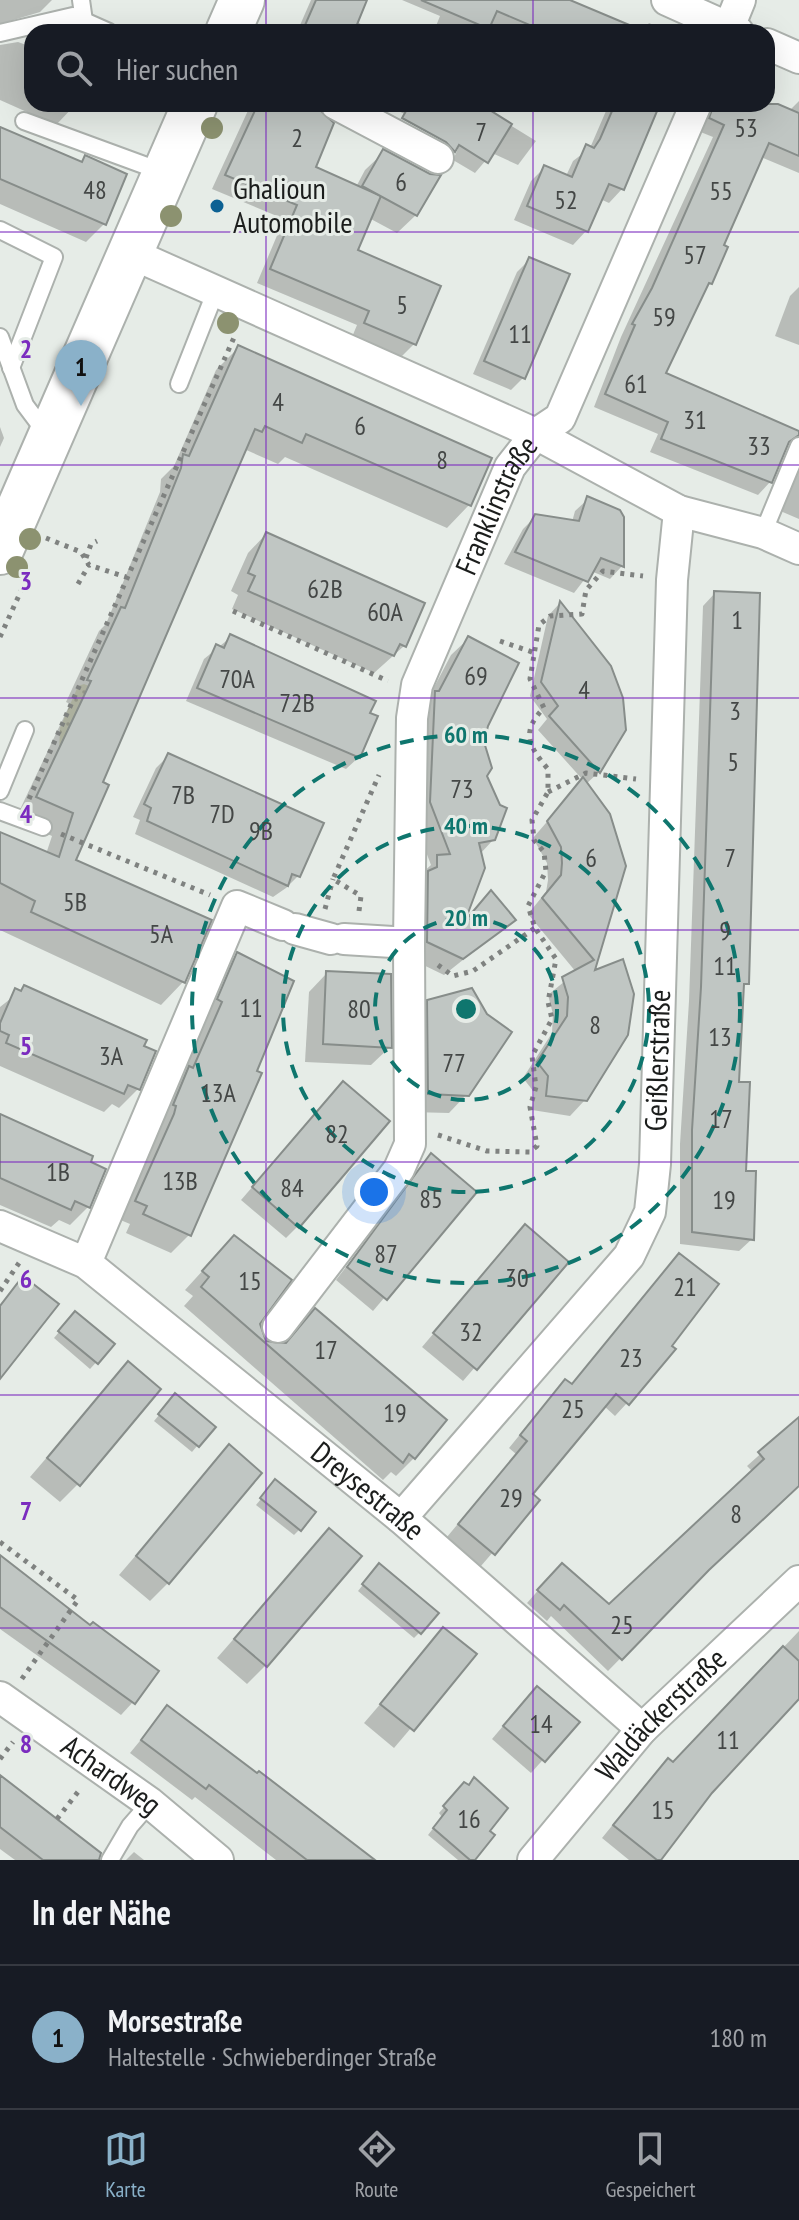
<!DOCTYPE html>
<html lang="de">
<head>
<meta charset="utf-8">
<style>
	:root { --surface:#171b24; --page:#242831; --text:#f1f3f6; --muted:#9ea1a6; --line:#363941; --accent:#8ab1c9 }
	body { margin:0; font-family:"PT Sans Narrow",sans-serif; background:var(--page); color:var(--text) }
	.you { position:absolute; left:374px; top:1192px; width:28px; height:28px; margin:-20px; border:6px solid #fff; border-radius:50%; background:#1a73e8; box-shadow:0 0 0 12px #1a73e833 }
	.badge { display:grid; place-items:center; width:52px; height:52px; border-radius:50%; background:var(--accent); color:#111; font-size:26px; font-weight:700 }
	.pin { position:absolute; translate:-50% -66px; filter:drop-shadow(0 2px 4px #0008) }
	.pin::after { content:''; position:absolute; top:42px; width:28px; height:24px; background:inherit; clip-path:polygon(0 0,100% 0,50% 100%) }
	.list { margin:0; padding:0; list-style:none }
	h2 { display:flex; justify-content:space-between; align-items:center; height:104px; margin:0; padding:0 32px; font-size:34px }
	h2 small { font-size:26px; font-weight:400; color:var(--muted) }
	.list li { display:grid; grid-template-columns:52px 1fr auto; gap:24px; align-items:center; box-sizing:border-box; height:144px; padding:0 32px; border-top:2px solid var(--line) }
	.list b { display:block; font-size:30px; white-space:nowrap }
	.list p { margin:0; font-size:26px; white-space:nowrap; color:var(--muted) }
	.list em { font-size:26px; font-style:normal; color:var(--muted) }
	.icon { flex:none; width:44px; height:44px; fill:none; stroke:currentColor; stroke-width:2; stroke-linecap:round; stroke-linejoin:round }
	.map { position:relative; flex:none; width:799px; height:1860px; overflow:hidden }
	.search { position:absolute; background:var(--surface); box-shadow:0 8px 32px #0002; left:24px; right:24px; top:24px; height:88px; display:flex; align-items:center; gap:20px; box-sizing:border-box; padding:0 28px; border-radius:24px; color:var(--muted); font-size:30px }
	.sheet { height:248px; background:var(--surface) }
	nav { display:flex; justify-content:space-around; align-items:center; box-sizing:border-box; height:112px; border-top:2px solid var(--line); background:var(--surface); font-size:22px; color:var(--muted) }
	nav a { display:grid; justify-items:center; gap:4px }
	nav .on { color:var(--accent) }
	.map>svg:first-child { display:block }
	.grass { fill:url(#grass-dots) }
	.shadow { fill:#0003 }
	.building { fill:#c0c6c3; stroke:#878d8a; stroke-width:2 }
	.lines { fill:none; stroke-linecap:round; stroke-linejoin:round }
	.lane-casing { stroke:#acb1ad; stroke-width:20 }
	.street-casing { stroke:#acb1ad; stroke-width:34 }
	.secondary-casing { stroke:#acb1ad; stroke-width:48 }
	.path { stroke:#7f8280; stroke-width:5; stroke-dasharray:4 6; stroke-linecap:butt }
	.lane { stroke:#fff; stroke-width:16 }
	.street { stroke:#fff; stroke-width:30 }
	.secondary { stroke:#fff; stroke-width:44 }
	.tree { fill:#8c9270 }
	.grid { fill:none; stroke:#7b2cbf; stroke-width:2; stroke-opacity:0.55 }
	.ring { fill:none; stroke:#0f766e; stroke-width:4; stroke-dasharray:14 10 }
	.poi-dot { fill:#0c6193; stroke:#e6ece7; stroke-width:3 }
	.labels { text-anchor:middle; stroke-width:6; stroke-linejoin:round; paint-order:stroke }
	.number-label { font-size:26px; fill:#444746 }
	.poi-label { font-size:30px; fill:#1b1d1c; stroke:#e6ece7; text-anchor:start }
	.street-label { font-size:30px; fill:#1b1d1c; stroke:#e6ece7 }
	.grid-label { font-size:26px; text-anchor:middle; font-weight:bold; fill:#7b2cbf; stroke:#e6ece7; stroke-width:6; stroke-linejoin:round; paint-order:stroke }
	.centre { fill:#0f766e; stroke:#e6ece7; stroke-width:4 }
	.ring-label { font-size:24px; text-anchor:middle; font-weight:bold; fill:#0f766e; stroke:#e6ece7; stroke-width:6; stroke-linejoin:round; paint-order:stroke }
</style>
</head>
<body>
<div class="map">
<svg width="799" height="1860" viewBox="0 0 799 1860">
	<defs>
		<pattern id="grass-dots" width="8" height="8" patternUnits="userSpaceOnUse" patternTransform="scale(2)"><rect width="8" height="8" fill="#d8dcc6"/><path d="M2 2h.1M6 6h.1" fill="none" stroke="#b9bcaa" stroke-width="1.8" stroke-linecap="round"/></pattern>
	</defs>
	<rect width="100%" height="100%" fill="#e6ece7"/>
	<!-- grass -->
	<polygon class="grass" points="84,684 89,686 59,752 60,728 78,686"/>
	<!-- shadow -->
	<g class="shadow">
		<polygon points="0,0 52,0 40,12 0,24"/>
		<polygon points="311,0 364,0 356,21 373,32 297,32"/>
		<polygon points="402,0 565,0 641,32 649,23 670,32 501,32 488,26 483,32 450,32 436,26 440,16"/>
		<polygon points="18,42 32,47 32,104 76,104 56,125 0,100 0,45"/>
		<polygon points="767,101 789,111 799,101 799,173 761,157 721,246 710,283 703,290 663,374 791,438 770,482 758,495 650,452 658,434 594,407 621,337 713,137 698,131 709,104"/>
		<polygon points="251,104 303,104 313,168 356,187 365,170 384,152 416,215 397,233 369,218 355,251 438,287 414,344 400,358 352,337 357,325 257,283 284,219 212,189"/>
		<polygon points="382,104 476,104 536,141 518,165 492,153 475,173 453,160 462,139"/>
		<polygon points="609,104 658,104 622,189 609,203 600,199 586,231 573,245 514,220 531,181 545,167 566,176 573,161 590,148"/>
		<polygon points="0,129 80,164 86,158 104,224 86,242 0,204"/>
		<polygon points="530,259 523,378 511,390 473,374 517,272"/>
		<polygon points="799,287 799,345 775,336 790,296"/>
		<polygon points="239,347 469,505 447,528 285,457 278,464 244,449 101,783 74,862 209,921 183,982 161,1005 0,930 0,834 46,854 52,836 15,820 70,704 66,702 99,631 106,624 160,492 161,479 174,466 216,370"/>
		<polygon points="0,427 4,438 0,447"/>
		<polygon points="799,458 799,519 778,510"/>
		<polygon points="588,499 623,524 622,566 610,579 591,571 574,593 504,564 523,529 536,516 572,522 575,511"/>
		<polygon points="266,534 404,646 374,673 232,609 238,595 231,591 248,553"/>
		<polygon points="715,593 747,983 742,988 737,1084 752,1239 739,1251 680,1244 680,1144 689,1001 703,606"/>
		<polygon points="559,604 624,730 599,772 586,784 624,866 592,973 585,1100 570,1116 532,1110 534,1092 523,1078 552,1033 553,1014 548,995 576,972 528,914 546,892 548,880 547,863 533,838 583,780 538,730 547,719 530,696 548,616"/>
		<polygon points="231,637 368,714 359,757 346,769 186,701 204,659"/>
		<polygon points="469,638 486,725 482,742 493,840 480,854 463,922 491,893 513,920 444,975 411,959 421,874 431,865 414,820 418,718 451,655"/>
		<polygon points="169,755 298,876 286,888 273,897 135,834 140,820 133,817 156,768"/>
		<polygon points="237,955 189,1235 171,1253 126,1233 130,1224 118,1219 205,1020 200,1018 219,973"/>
		<polygon points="327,973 390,1047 371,1065 305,1062 309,992"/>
		<polygon points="24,988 153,1052 138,1089 119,1108 112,1104 104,1112 0,1066 0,1007"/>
		<polygon points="428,1001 467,1094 449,1113 410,1112 410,1020"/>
		<polygon points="331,1096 298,1226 286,1238 241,1200"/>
		<polygon points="0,1116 88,1207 70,1225 59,1220 51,1227 0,1205"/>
		<polygon points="431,1156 474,1192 373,1311 336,1280"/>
		<polygon points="513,1240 566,1262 463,1381 422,1347"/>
		<polygon points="679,1255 627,1403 615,1416 604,1406 530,1495 537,1501 481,1566 447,1537 516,1454 509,1448 553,1394 565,1381 570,1386"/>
		<polygon points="216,1256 258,1324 265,1343 284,1345 315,1311 414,1458 396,1476 391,1472 383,1480 184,1306 193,1296 185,1290"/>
		<polygon points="69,1320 112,1345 90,1369 54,1338"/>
		<polygon points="128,1363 78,1484 60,1502 30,1477"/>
		<polygon points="170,1402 213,1427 192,1452 154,1421"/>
		<polygon points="799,1419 799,1486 699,1578 608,1671 551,1616 547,1621 527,1603 550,1577 609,1607 753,1472 747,1466"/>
		<polygon points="229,1447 168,1583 150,1601 119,1575"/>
		<polygon points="270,1488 300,1529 294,1535 256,1505"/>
		<polygon points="329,1530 266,1665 247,1684 217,1658"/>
		<polygon points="0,1557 133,1702 121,1715 0,1629"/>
		<polygon points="374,1571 420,1632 414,1638 358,1591"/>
		<polygon points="444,1630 474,1654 394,1748 364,1723"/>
		<polygon points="799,1631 799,1697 710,1792 658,1860 629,1860 602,1838 655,1773 668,1760 673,1764"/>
		<polygon points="524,1701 577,1722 531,1773 492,1739"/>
		<polygon points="167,1708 373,1860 276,1860 195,1797 192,1800 130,1753"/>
		<polygon points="0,1778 75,1860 15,1860 0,1849"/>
		<polygon points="474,1780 487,1831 473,1860 458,1860 428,1835 442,1817 439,1813 459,1790"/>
		<polygon points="134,1852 144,1860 126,1860"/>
	</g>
	<!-- building -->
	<g class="building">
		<polygon points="316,0 367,0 354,32 302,32"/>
		<polygon points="421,0 570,0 646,32 546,32 497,11 489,29"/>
		<polygon points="258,104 308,104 319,109 334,123 316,167 381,196 358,250 441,286 416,345 364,323 369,311 270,269 297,205 225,175"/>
		<polygon points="410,104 480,104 512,124 488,163 459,145 455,152 446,142 402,118"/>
		<polygon points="615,104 660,104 624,190 609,184 588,232 527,206 544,165 572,177 586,144 594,148 600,139"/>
		<polygon points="714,104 778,104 799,113 799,156 769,143 724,245 728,247 712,284 709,283 666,373 799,431 799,435 789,442 772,483 661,439 668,422 605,394 635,325 632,324 652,288 724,125 709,118"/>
		<polygon points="0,127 82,162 85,155 127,174 106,225 0,179"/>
		<polygon points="383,149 430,174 441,175 417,216 362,186"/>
		<polygon points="529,257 570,274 525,379 484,361"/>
		<polygon points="238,345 492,458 471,506 306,434 302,443 265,426 262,432 255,429 103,782 109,785 76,860 212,920 185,983 31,912 35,901 0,883 0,832 59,857 73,813 36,797 91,681 87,680 121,607 125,608 181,468 183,454 189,456"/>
		<polygon points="587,496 620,510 624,517 624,567 601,558 588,582 515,552 535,514 579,521"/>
		<polygon points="266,532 425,603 406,647 400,644 394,656 248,591 255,576 248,573"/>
		<polygon points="714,591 760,593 749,984 744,984 739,1082 750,1082 746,1171 756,1171 754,1240 692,1232 692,1130 701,987"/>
		<polygon points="560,601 611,666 623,698 626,730 600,773 549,716 558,706 541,682"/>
		<polygon points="230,634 376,701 370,713 378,716 360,758 197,688 216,644 224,648"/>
		<polygon points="468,636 519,663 488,726 484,742 492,768 487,776 500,805 507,808 495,840 479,843 485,868 465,921 491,890 516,920 463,959 427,942 428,871 437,867 437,855 450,854 430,802 435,691 439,691"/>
		<polygon points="168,753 324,823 300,877 292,874 288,886 147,821 151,808 144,804"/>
		<polygon points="583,777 610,814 626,866 595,970 623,959 634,994 628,1035 587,1101 546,1096 548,1076 537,1062 567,1016 568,997 562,977 594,960 542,898 561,875 562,863 561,847 547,821"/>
		<polygon points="237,952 294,981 257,1071 262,1073 191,1236 143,1214 147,1206 135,1201 174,1114 176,1106 173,1105 189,1066 193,1068 222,1002 217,999"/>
		<polygon points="326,971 391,974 392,1048 323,1044"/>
		<polygon points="24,985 147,1040 144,1046 156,1051 140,1090 128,1085 124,1094 6,1043 9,1035 0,1031 0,1023 15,988 21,991"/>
		<polygon points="472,988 487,1014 512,1032 469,1096 428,1094 427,1000"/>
		<polygon points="343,1081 390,1121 299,1228 252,1187"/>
		<polygon points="0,1114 93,1156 91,1162 106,1169 90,1208 75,1201 71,1210 0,1178"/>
		<polygon points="431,1153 477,1192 387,1300 347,1267"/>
		<polygon points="525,1224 569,1262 477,1370 433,1333"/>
		<polygon points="234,1235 292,1280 260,1324 266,1341 286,1343 315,1308 447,1420 415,1459 409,1454 403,1463 201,1287 209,1277 202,1271"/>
		<polygon points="679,1253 719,1284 672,1346 676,1349 629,1405 616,1394 533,1494 540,1500 495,1555 458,1524 527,1441 520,1435 565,1379 572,1384"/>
		<polygon points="23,1276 59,1304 0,1379 0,1306"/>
		<polygon points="75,1311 115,1344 98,1364 58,1331"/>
		<polygon points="128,1361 161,1389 80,1486 47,1458"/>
		<polygon points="175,1393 216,1427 199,1447 158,1414"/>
		<polygon points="799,1417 799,1486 709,1570 622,1660 564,1605 560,1610 537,1590 562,1563 609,1604 764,1459 758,1452"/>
		<polygon points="229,1444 262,1473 169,1584 136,1556"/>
		<polygon points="275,1479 316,1512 301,1531 260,1498"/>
		<polygon points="329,1528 362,1556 267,1667 234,1639"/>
		<polygon points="0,1555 90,1625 93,1622 159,1671 135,1704 0,1607"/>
		<polygon points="379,1563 439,1613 421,1634 362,1584"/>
		<polygon points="443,1627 477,1654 414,1731 380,1704"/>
		<polygon points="783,1646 799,1661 799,1699 712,1793 661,1860 657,1860 613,1825 668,1758 673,1762"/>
		<polygon points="537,1686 580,1722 545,1762 503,1726"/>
		<polygon points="167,1705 257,1773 259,1771 375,1860 307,1860 209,1785 206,1789 141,1740"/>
		<polygon points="0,1775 101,1853 99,1860 43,1860 0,1827"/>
		<polygon points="474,1777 508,1808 490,1831 495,1835 475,1860 470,1860 433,1828 447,1810 443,1806 464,1782 469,1785"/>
	</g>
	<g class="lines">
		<defs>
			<g id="lane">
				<polyline points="81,0 84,21"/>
				<polyline points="0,33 73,16 109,32"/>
				<polyline points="24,121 163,172"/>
				<polyline points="0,230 54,257 11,368"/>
				<polyline points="0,337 25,405 46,433"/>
				<polyline points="179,384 215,293"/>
				<polyline points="763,533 799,446"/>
				<polyline points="0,791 25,730"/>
				<polyline points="0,811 43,827"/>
				<polyline points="110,1860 130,1826 150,1803"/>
			</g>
			<g id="street">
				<polyline points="667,0 738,32"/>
				<polyline points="727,32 740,0"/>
				<polyline points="767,44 799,58"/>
				<polyline points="336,104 438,158"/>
				<polyline points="130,253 536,434 679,511 763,533 799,549"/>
				<polyline points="295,929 331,939"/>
				<path id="s1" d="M344 939 409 943 412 718 417 685 510 467 536 434 560 418 696 104"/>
				<path id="s2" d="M0 1226 86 1263 401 1518 642 1729"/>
				<polyline points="86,1263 237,906 283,925"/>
				<polyline points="278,1327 399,1169 410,1144 409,943"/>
				<path id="s3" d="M401 1518 629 1256 650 1212 655 1164 672 580 679 511"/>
				<path id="s4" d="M0 1697 150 1803 218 1860"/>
				<path id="s5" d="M533 1860 642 1729 799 1581"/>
			</g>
			<g id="secondary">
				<polyline points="228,32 242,0"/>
				<polyline points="0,552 195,104"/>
			</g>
		</defs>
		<!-- lane casing -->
		<use href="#lane" class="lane-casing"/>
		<!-- street casing -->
		<use href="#street" class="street-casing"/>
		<!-- secondary casing -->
		<use href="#secondary" class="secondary-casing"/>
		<!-- path -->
		<g class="path">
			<polyline points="46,538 81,552 89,565 126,577"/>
			<polyline points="86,558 91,544 97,541"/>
			<polyline points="78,584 89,565"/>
			<polyline points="233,611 388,681"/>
			<polyline points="0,637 26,580"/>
			<polyline points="500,641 535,653"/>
			<polyline points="548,792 586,773 636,779"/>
			<polyline points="29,799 236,333"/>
			<polyline points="61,834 210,895"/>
			<polyline points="325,909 333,879"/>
			<polyline points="359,911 361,896 333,879 379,775"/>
			<polyline points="438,965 453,976 473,971 535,928"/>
			<path d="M438 1135 487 1151 530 1152 537 1146 530 1107 536 1087 532 1056 552 1019 548 1002 556 959 535 928 528 906 546 871 544 852 534 840 532 820 548 792V769C528 746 521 731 544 708L530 679 539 625 550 616 582 614 586 590 603 571 643 576"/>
			<polyline points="0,1291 19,1263"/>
			<polyline points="0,1542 78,1600 21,1680"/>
			<polyline points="0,1759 13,1742"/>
			<polyline points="57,1819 81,1788"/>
		</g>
		<!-- lane -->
		<use href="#lane" class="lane"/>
		<!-- street -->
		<use href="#street" class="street"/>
		<!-- secondary -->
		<use href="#secondary" class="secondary"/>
	</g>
	<!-- trees -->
	<g class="tree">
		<circle cx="212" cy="128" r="11"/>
		<circle cx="171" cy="216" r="11"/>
		<circle cx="228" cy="323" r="11"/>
		<circle cx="30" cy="539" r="11"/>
		<circle cx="17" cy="567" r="11"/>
	</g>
	<!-- grid -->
	<path class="grid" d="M266 0V32M533 0V32M266 104V1860M533 104V1860M0 232H799M0 465H799M0 698H799M0 930H799M0 1162H799M0 1395H799M0 1628H799"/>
	<!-- distance rings -->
	<g class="ring">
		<circle cx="466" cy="1009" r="91"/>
		<circle cx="466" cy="1009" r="183"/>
		<circle cx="466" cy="1009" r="274"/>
	</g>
	<!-- markers -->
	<circle class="poi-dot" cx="217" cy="206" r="8"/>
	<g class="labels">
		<!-- number labels -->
		<g class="number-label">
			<text x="746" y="137">53</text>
			<text x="481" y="141">7</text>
			<text x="297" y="147">2</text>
			<text x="401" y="191">6</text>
			<text x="95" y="199">48</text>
			<text x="721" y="200">55</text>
			<text x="566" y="209">52</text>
			<text x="695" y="264">57</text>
			<text x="402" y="314">5</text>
			<text x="664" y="326">59</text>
			<text x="520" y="343">11</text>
			<text x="636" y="393">61</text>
			<text x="278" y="411">4</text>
			<text x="695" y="429">31</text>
			<text x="360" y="435">6</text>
			<text x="759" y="455">33</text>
			<text x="442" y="469">8</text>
			<text x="325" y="598">62B</text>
			<text x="385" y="621">60A</text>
			<text x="737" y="629">1</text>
			<text x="476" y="685">69</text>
			<text x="237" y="688">70A</text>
			<text x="584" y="699">4</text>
			<text x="297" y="712">72B</text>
			<text x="735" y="720">3</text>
			<text x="733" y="771">5</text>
			<text x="462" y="798">73</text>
			<text x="183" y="804">7B</text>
			<text x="222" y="823">7D</text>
			<text x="261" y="840">9B</text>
			<text x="591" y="867">6</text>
			<text x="730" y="867">7</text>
			<text x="75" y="911">5B</text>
			<text x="725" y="940">9</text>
			<text x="161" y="943">5A</text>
			<text x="725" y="975">11</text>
			<text x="251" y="1017">11</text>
			<text x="359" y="1018">80</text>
			<text x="595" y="1034">8</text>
			<text x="720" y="1046">13</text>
			<text x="111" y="1065">3A</text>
			<text x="454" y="1072">77</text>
			<text x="218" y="1102">13A</text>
			<text x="721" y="1128">17</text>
			<text x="337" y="1143">82</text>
			<text x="58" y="1181">1B</text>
			<text x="180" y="1190">13B</text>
			<text x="292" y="1197">84</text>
			<text x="431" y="1208">85</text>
			<text x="724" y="1209">19</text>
			<text x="386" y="1263">87</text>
			<text x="517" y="1287">30</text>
			<text x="250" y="1290">15</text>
			<text x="685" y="1296">21</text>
			<text x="471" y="1341">32</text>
			<text x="326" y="1359">17</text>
			<text x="631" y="1367">23</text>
			<text x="573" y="1418">25</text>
			<text x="395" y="1422">19</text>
			<text x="511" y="1507">29</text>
			<text x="736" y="1523">8</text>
			<text x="622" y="1634">25</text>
			<text x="541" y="1733">14</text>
			<text x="728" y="1749">11</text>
			<text x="663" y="1819">15</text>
			<text x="469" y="1828">16</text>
		</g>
		<!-- poi labels -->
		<g class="poi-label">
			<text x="233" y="199">Ghalioun<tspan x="233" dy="34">Automobile</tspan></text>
		</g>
		<!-- street labels -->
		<g class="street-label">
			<text dy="10" stroke="none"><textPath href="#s1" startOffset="520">Franklinstraße</textPath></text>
			<text dy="10" stroke="none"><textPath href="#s3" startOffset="548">Geißlerstraße</textPath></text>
			<text dy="10" stroke="none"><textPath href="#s2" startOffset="456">Dreysestraße</textPath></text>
			<text dy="10" stroke="none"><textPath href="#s5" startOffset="194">Waldäckerstraße</textPath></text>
			<text dy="10" stroke="none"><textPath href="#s4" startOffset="136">Achardweg</textPath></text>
		</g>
	</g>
	<g class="grid-label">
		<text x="26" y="358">2</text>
		<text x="26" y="590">3</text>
		<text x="26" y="823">4</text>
		<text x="26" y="1055">5</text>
		<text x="26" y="1288">6</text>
		<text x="26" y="1520">7</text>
		<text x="26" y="1753">8</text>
	</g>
	<circle cx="466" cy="1009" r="12" class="centre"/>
	<g class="ring-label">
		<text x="466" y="743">60 m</text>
		<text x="466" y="834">40 m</text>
		<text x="466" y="926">20 m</text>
	</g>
</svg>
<div class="you"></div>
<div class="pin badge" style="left:81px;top:406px">1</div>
<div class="search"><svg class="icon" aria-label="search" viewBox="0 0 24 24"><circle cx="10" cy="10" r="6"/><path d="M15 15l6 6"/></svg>Hier suchen</div>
</div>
<section class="sheet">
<h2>In der Nähe<small></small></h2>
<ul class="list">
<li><span class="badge">1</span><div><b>Morsestraße</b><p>Haltestelle · Schwieberdinger Straße</p></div><em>180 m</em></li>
</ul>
</section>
<nav>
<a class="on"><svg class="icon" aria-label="map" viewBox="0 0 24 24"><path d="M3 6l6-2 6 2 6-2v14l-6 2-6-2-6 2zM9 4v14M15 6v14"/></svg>Karte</a>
<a><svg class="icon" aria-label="directions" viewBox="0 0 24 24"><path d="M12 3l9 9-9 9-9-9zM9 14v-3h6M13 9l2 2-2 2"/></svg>Route</a>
<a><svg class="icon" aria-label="saved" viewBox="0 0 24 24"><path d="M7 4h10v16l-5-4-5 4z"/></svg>Gespeichert</a>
</nav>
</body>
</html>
